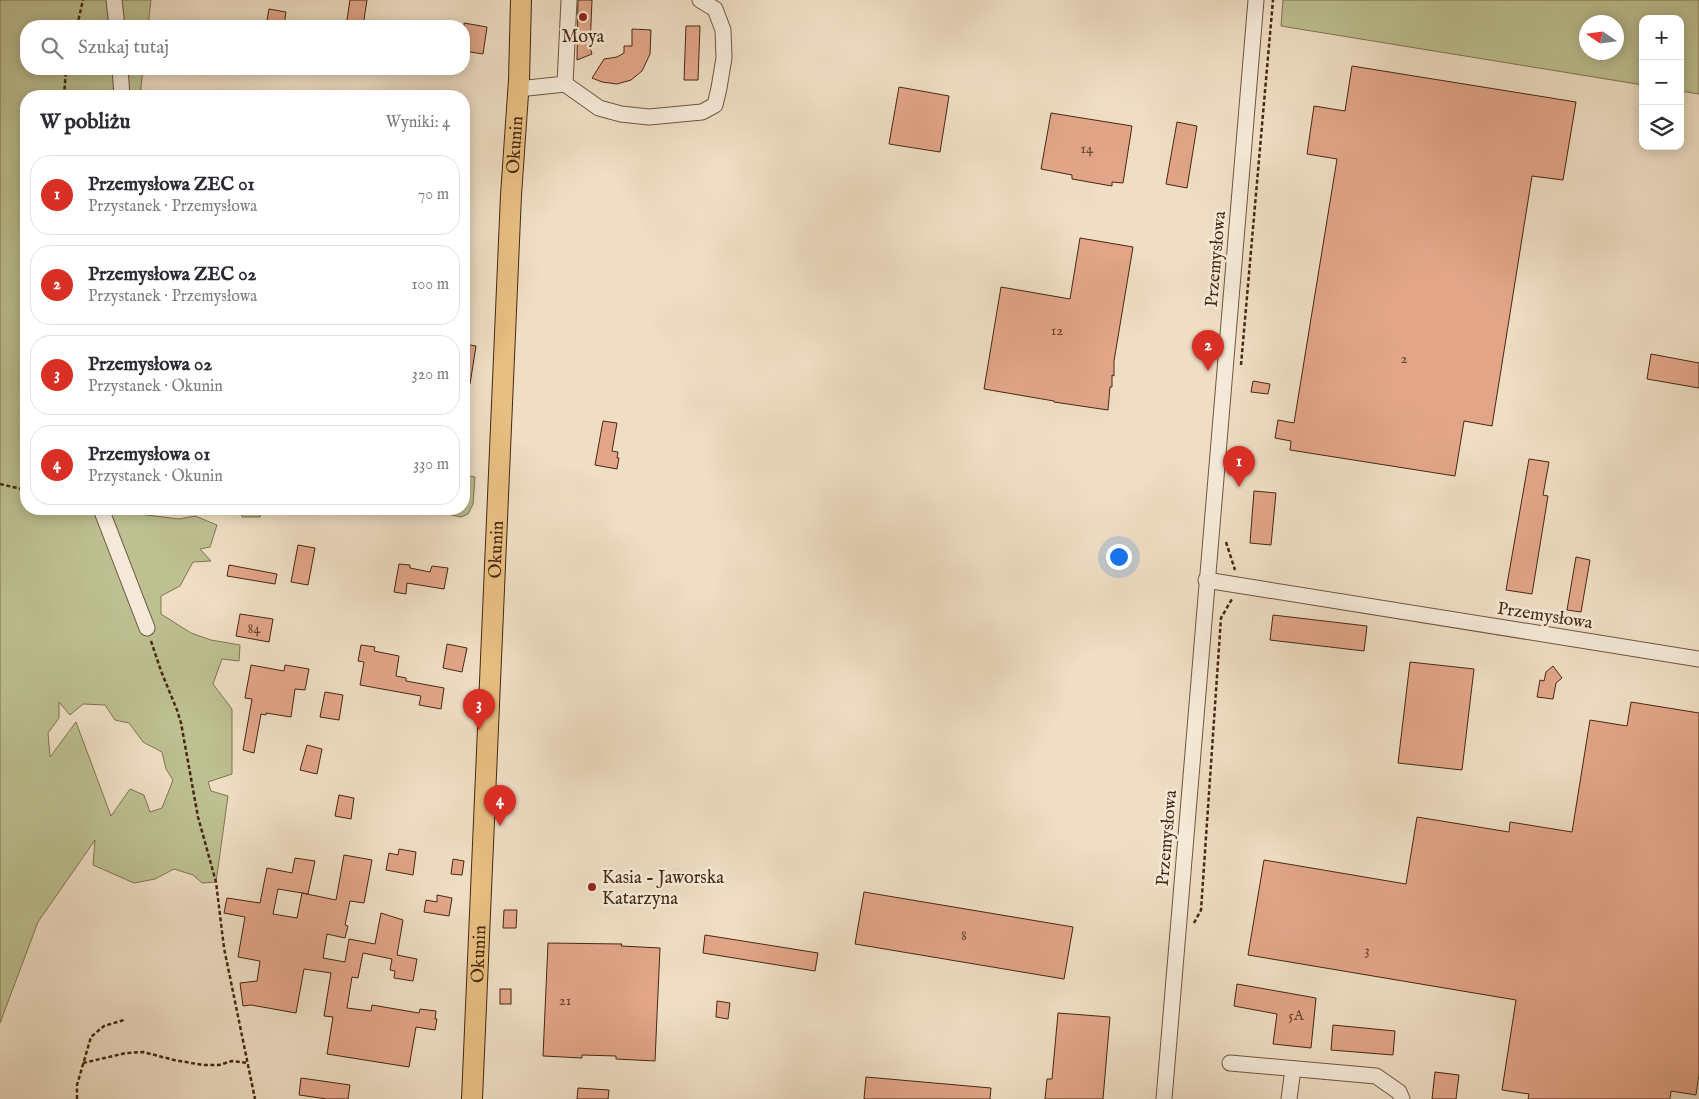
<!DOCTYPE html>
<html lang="pl">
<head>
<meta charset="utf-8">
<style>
	:root { --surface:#fff; --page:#f7f7f7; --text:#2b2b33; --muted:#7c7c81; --line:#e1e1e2; --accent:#d93025 }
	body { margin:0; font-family:"IM FELL English",serif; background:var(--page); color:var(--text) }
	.controls { position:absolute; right:15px; top:15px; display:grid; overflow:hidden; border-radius:10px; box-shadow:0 2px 12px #0003 }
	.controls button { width:45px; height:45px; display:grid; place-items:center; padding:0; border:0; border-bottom:1px solid var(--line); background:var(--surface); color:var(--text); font:25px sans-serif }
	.compass { position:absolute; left:1579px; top:15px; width:45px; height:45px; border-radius:50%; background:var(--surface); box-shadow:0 2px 12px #0003; rotate:283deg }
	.you { position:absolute; left:1118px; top:556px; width:18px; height:18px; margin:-12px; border:4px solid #fff; border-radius:50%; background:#1a73e8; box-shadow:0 0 0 8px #1a73e833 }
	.badge { display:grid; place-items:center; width:32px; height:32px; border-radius:50%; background:var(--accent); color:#fff; font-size:16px; font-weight:700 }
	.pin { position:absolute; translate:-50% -41px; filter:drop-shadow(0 1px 2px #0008) }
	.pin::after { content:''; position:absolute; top:26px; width:18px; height:15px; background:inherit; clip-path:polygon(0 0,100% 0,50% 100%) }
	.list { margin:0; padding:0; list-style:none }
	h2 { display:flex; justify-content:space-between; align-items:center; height:65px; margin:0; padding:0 20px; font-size:21px }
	h2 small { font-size:16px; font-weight:400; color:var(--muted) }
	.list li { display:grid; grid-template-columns:32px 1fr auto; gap:15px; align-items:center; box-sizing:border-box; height:80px; margin:0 10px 10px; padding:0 10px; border:1px solid var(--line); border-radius:20px }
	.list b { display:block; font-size:19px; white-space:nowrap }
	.list p { margin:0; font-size:16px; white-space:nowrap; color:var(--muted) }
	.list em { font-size:16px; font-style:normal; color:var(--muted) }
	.icon { flex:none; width:28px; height:28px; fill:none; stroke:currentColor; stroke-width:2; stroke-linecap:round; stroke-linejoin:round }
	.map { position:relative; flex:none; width:1699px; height:1099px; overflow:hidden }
	.search { position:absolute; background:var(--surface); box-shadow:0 2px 12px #0003; left:20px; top:20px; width:450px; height:55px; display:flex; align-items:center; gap:12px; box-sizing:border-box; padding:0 18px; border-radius:20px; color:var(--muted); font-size:19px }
	.panel { position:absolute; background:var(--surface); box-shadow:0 2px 12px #0003; left:20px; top:90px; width:450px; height:425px; border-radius:20px }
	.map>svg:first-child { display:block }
	.green { fill:#bdc091; stroke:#827451; fill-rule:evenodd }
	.building { fill:#e2a588; stroke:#462811 }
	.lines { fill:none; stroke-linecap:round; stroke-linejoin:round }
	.minor-casing { stroke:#70563e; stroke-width:17 }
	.major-casing { stroke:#462811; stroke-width:22 }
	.path { stroke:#462811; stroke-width:2.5; stroke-dasharray:4 2.5; stroke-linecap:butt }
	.minor { stroke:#f5ead9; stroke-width:15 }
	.major { stroke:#e8bf82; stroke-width:20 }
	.poi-dot { fill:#8f2418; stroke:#f5ead9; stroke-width:2 }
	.labels { text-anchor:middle; stroke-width:5; stroke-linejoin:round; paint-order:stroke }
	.number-label { font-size:15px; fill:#6d472f }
	.poi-label { font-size:18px; fill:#462811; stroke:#f5ead9 }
	.street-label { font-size:18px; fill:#462811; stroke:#f5ead9 }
</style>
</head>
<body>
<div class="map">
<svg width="1699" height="1099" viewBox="0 0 1699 1099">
	<rect width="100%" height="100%" fill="#efdec4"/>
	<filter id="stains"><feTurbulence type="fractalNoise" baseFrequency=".004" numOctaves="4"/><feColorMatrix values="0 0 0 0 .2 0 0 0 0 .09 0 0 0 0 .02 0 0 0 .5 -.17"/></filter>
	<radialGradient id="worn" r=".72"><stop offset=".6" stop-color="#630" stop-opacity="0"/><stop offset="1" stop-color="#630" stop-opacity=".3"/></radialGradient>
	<!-- green -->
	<g class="green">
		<path d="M0 0H151L148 26H26V69H143L140 96H26V509H135L146 515 179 519 195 516 217 525 210 547 200 549 211 561 193 562 180 586 161 596V614L191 633 211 640 240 645 239 661 222 659 213 684 232 709V774L208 782 211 791 228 796 216 882 202 883 193 875 174 869 155 879 134 883 93 865 95 840 38 922 0 1023ZM59 702 70 715 83 704 105 705 115 720 129 723 143 742 162 752 166 769 173 780 162 808 150 812 144 795 130 789 111 816 76 722 50 757 48 733 59 718Z"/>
		<path d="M1283 0H1699V94L1680 91V19H1643V85L1281 26ZM1586 22H1616V52H1586Z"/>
		<polygon points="464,475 475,477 473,504 468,514 461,517 423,509 464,509"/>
		<polygon points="241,509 262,509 260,517 242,517"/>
	</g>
	<!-- building -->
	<g class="building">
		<polygon points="350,0 367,0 363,26 346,26"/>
		<polygon points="578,0 592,0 590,48 592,54 577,60"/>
		<polygon points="269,9 286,12 284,26 266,26"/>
		<polygon points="464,23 487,27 483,54 464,51"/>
		<polygon points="686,26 700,26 698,80 684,80"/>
		<polygon points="632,29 651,30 650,54 642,71 631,80 617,84 602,82 592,78 604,59 617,57 624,53 624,46 632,46"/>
		<polygon points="1352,66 1576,102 1563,180 1532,176 1492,426 1464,421 1455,476 1290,450 1291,441 1275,438 1278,420 1294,423 1337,159 1307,154 1314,106 1345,111"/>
		<polygon points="899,87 949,96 940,152 889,144"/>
		<polygon points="1051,113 1132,126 1123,183 1112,182 1112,186 1072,179 1072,175 1041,169"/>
		<polygon points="1177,122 1197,126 1187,188 1166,184"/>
		<polygon points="1080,238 1133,247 1114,361 1114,376 1112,375 1112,387 1110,387 1108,410 1054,402 1054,401 984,389 1001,287 1070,299"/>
		<polygon points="464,344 476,346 470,384 464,383"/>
		<polygon points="1651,354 1699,363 1699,388 1647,379"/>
		<polygon points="1253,381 1270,384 1268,394 1251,392"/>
		<polygon points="603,421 617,423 612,451 618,452 617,458 619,458 617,469 595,465"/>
		<polygon points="1529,459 1549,462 1543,495 1548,496 1532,594 1506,590"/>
		<polygon points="1254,491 1276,493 1271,545 1250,543"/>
		<polygon points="298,545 315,548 308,585 291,582"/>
		<polygon points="1576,557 1590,560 1581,612 1567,610"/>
		<polygon points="399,564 410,565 410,568 430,572 432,566 448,568 444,589 407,583 406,594 394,592"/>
		<polygon points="229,565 277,574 275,584 227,576"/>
		<polygon points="240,614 273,619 269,642 236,636"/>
		<polygon points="1273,615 1367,626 1364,651 1270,640"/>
		<polygon points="447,644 467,648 462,672 443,668"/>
		<polygon points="361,645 375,647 374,651 399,656 396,676 406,678 406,681 444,688 441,709 419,705 421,696 360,685 364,662 358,661"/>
		<polygon points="1410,662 1474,669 1462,770 1398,763"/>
		<polygon points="251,665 284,671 285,665 309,669 305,690 295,689 291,717 266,713 266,715 261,714 254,753 243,750 252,699 245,698"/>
		<polygon points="1553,666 1562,678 1556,683 1553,699 1537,697 1540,680 1544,681 1546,672"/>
		<polygon points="325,692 343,695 339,720 320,717"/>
		<polygon points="1631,702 1699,713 1699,1074 1696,1095 1671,1091 1670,1099 1528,1099 1529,1094 1502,1090 1516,1000 1248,955 1264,860 1406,884 1417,817 1509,832 1510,822 1572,832 1590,720 1627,726"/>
		<polygon points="307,745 322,749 317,774 300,770"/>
		<polygon points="339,795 354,798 351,819 335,816"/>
		<polygon points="399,849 416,852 413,875 386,870 389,853 398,855"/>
		<polygon points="344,855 372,860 364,903 350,901 345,925 348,926 345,938 327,934 323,958 345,962 349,939 375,944 381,913 403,920 397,955 417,959 413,981 394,978 395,971 390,970 392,959 363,953 358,978 352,977 347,1008 371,1011 372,1005 419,1013 420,1009 436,1011 435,1019 437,1019 435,1030 416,1027 409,1067 327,1054 333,1017 324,1016 331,973 304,969 296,1013 251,1005 243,1006 240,983 257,981 260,961 238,957 245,917 224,913 227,898 260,903 267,868 292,873 295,858 315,861 308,894 278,889 273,914 297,918 302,893 336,900"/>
		<polygon points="453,859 464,861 462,875 451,874"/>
		<polygon points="864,892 1073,927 1064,979 855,944"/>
		<polygon points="437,895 452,898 449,916 424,912 426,900 437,902"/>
		<polygon points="504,910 517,910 516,928 503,928"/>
		<polygon points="705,935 818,953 815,971 703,953"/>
		<polygon points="548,943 622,944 621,946 660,948 655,1061 616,1059 616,1056 582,1055 582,1058 543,1056"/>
		<polygon points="1237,984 1316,998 1311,1048 1273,1044 1277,1014 1234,1006"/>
		<rect x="500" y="989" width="11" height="15"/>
		<polygon points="717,1001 730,1003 728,1019 716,1017"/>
		<polygon points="1058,1013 1110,1017 1103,1099 1045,1099 1047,1079 1052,1079"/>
		<polygon points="1333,1025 1395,1031 1393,1055 1331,1050"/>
		<polygon points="1435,1072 1459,1075 1456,1099 1432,1099"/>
		<polygon points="866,1077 991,1088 990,1099 864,1099"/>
		<polygon points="301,1078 350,1085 348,1099 327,1099 299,1095"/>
		<polygon points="578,1088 609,1090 608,1099 577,1099"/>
	</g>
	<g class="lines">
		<defs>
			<g id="minor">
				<polyline points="114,0 117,26"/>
				<polyline points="120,69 122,96"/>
				<polyline points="565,84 599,108 621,114 649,117 702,112 715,105 719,88 724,58 723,30 715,9 700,0"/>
				<polyline points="518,89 565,84 569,0"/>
				<polyline points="101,509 147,628"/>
				<polyline points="1206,580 1699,659"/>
				<polyline points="1230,1063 1376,1076 1399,1092 1402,1099"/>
				<polyline points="1164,1099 1256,0"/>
				<polyline points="1289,1099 1293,1069"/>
			</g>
			<g id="major">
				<path id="s1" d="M472 1099 511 195 519 80 521 0"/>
			</g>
		</defs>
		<!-- minor casing -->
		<use href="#minor" class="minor-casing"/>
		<!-- major casing -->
		<use href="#major" class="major-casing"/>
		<!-- path -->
		<g class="path">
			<polyline points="77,26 83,0"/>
			<polyline points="64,96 66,69"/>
			<polyline points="1241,365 1273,0"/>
			<polyline points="0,484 26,490"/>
			<polyline points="1226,542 1235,570"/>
			<polyline points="151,641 161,671 177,710 181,723 198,817 216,882 224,948 255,1099"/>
			<polyline points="1194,923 1201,910 1221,618 1232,599"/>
			<polyline points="83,1063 126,1053 143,1052 174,1060 203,1065 219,1065 232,1061 248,1063"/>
			<polyline points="77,1099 77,1085 91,1037 104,1026 124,1020"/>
		</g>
		<!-- minor -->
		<use href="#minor" class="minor"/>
		<!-- major -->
		<use href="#major" class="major"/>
	</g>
	<!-- markers -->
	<g class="poi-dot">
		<circle cx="583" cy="17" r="5"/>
		<circle cx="592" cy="887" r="5"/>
	</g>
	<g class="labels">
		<!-- number labels -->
		<g class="number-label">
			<text x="1087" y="153">14</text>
			<text x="1057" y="335">12</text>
			<text x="1404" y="363">2</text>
			<text x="254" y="633">84</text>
			<text x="964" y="940">8</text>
			<text x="1367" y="955">3</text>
			<text x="565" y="1005">21</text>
			<text x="1296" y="1020">5A</text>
		</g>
		<!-- poi labels -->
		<g class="poi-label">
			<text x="583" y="42">Moya</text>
			<text x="602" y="883" text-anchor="start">Kasia - Jaworska<tspan x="602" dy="21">Katarzyna</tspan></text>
		</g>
		<!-- street labels -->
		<g class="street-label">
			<text dy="6" stroke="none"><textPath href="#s1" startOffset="955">Okunin</textPath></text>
			<text transform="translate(1215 259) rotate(-85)" y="6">Przemysłowa</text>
			<text dy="6" stroke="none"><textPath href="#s1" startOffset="550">Okunin</textPath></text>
			<text transform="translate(1545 615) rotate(9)" y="6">Przemysłowa</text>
			<text transform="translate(1166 838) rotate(-85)" y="6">Przemysłowa</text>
			<text dy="6" stroke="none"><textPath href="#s1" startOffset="145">Okunin</textPath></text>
		</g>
	</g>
	<rect width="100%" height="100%" filter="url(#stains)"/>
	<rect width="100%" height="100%" fill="url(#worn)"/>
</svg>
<div class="controls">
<button>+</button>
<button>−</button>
<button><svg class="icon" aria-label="layers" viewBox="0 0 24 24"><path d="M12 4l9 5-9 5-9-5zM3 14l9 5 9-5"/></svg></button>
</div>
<svg class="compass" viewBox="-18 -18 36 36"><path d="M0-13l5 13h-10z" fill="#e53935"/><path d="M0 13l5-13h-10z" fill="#7c7c81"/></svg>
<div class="you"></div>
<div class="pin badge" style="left:1239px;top:487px">1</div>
<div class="pin badge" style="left:1208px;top:371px">2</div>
<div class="pin badge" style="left:479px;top:730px">3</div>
<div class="pin badge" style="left:500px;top:826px">4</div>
<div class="search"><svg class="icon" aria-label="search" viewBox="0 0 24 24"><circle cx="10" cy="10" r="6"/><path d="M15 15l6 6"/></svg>Szukaj tutaj</div>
<section class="panel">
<h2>W pobliżu<small>Wyniki: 4</small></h2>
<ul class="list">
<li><span class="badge">1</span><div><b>Przemysłowa ZEC 01</b><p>Przystanek · Przemysłowa</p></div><em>70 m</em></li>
<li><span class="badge">2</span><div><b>Przemysłowa ZEC 02</b><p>Przystanek · Przemysłowa</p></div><em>100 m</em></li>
<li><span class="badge">3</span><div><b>Przemysłowa 02</b><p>Przystanek · Okunin</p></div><em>320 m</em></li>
<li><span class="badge">4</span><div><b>Przemysłowa 01</b><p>Przystanek · Okunin</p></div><em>330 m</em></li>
</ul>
</section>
</div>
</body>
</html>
